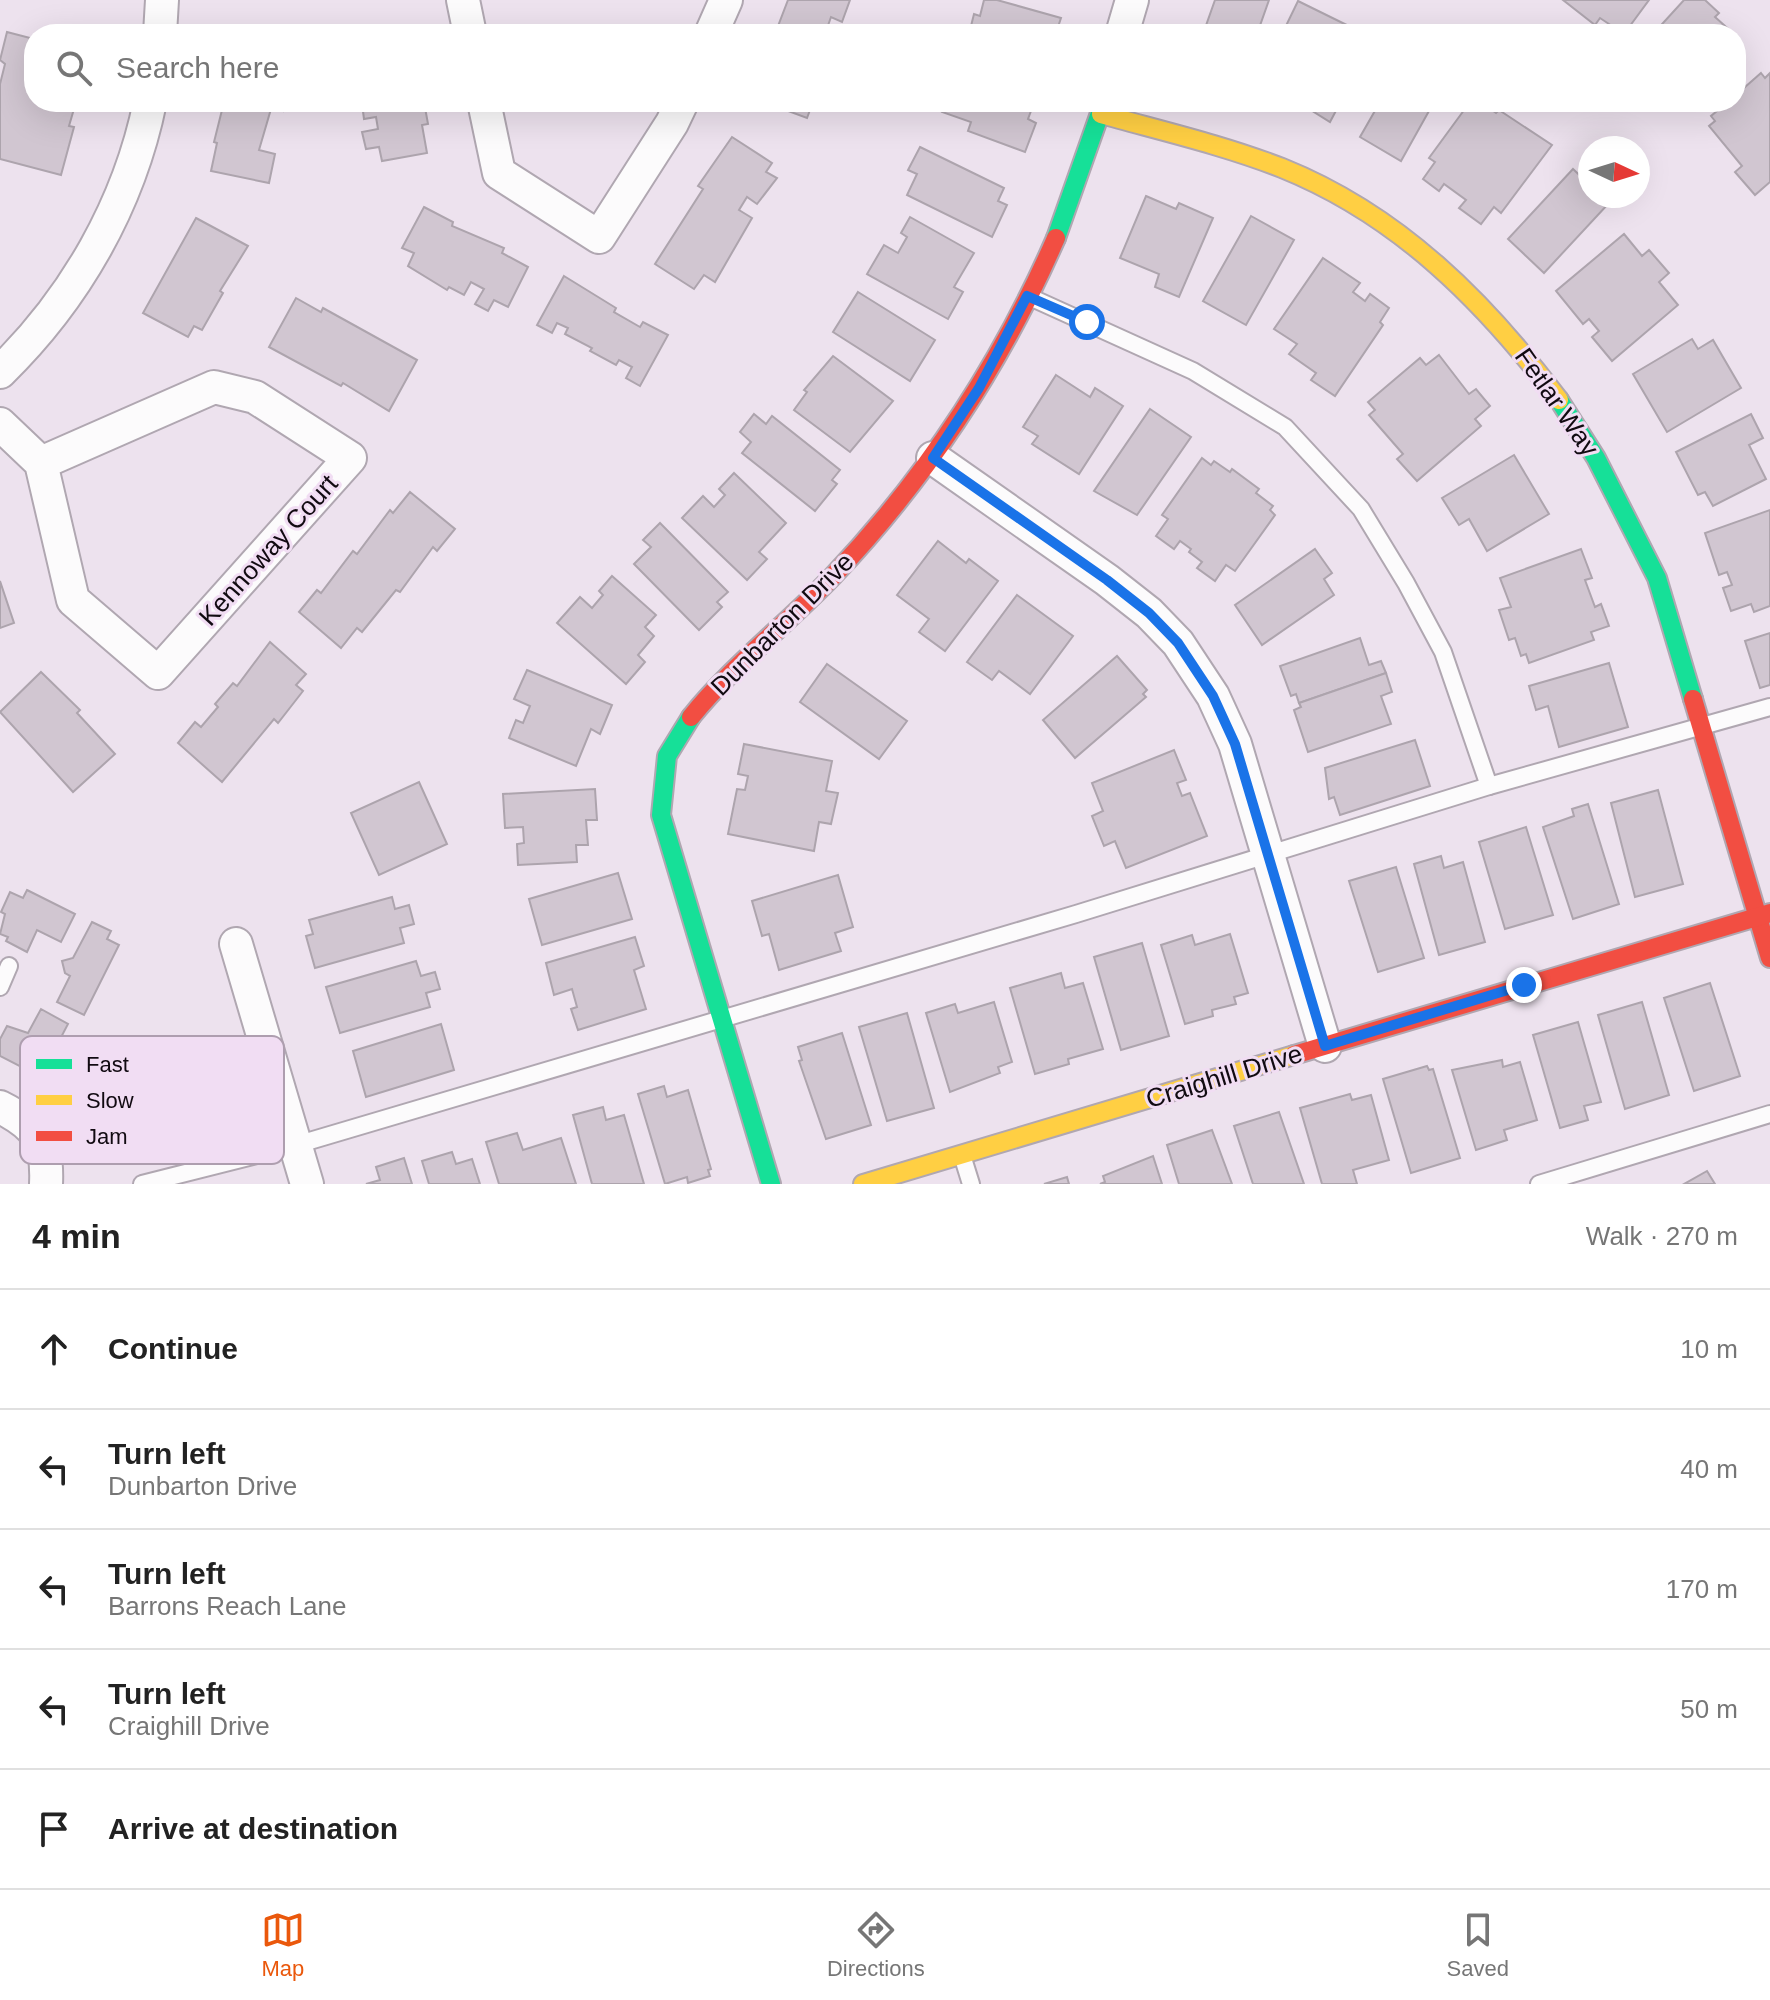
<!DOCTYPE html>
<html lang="en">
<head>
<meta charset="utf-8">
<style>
	:root { --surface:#fff; --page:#f6f6f6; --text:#222; --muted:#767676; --line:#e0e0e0; --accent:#ea580c }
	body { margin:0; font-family:Arial,sans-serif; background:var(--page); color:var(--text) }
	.compass { position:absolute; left:1578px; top:136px; width:72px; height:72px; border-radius:50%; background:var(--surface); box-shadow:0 8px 32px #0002; rotate:94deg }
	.stop { position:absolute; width:24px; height:24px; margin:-18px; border:6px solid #1a73e8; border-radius:50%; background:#fff }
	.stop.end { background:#1a73e8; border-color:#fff; box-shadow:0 2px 8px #0008 }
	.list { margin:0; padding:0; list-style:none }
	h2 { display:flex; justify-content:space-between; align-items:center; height:104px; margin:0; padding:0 32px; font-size:34px }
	h2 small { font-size:26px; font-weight:400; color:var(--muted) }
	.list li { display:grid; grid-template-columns:52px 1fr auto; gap:24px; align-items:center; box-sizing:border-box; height:120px; padding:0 32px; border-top:2px solid var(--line) }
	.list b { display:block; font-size:30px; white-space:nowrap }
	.list p { margin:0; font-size:26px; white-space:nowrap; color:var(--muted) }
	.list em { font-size:26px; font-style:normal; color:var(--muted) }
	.icon { flex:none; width:44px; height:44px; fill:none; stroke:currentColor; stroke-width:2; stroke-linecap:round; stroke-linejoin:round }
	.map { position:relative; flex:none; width:1770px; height:1184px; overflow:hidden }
	.search { position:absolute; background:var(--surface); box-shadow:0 8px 32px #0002; left:24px; right:24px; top:24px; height:88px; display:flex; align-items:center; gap:20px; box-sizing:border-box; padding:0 28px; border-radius:32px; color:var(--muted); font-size:30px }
	.sheet { height:704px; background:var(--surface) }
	nav { display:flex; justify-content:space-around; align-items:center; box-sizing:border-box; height:112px; border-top:2px solid var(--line); background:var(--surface); font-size:22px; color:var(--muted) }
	nav a { display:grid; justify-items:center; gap:4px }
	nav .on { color:var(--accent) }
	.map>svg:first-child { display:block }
	.building { fill:#d1c6d1; stroke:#ada4ad; stroke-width:2 }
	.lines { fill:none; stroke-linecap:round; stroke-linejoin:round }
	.lane-casing { stroke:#b0a7b1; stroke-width:20 }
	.street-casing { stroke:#b0a7b1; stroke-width:36 }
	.fast-casing { stroke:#b0a7b1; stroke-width:22 }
	.slow-casing { stroke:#b0a7b1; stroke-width:22 }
	.jam-casing { stroke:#b0a7b1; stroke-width:22 }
	.lane { stroke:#fcfbfc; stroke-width:16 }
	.street { stroke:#fcfbfc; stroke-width:32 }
	.fast { stroke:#16e098; stroke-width:18 }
	.slow { stroke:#ffcf43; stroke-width:18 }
	.jam { stroke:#f24e42; stroke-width:18 }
	.route { stroke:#1a73e8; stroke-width:10 }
	.labels { text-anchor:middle; stroke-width:6; stroke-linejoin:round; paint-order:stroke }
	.street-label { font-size:26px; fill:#110a11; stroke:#f1ddf3 }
	.key { fill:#f1ddf3; stroke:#ae9eaf; stroke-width:2 }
	.key-label { font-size:22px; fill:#110a11 }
</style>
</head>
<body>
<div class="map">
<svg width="1770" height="1184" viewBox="0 0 1770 1184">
	<rect width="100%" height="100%" fill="#ede2ee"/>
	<!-- building -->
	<g class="building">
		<polygon points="788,0 850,0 842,22 831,17 825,34 775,34"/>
		<polygon points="984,0 997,0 1061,18 1057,30 1067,34 969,34 974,14 980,16"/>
		<polygon points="1215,0 1269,0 1257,34 1203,34"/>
		<polygon points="1563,0 1649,0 1624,34 1600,18 1595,25"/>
		<polygon points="1684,0 1705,0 1719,13 1715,17 1734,34 1653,34"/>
		<polygon points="1298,1 1365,34 1282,34"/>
		<polygon points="7,32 34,39 34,102 76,102 69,126 74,127 61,175 0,159 0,84 5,64 0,60"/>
		<polygon points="1761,73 1765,78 1770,73 1770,182 1755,195 1735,172 1742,166 1709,126 1715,121 1711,116 1728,102 1736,102 1736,95"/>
		<polygon points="224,102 284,102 283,111 271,109 259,150 275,154 269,183 211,171 217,143 214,142"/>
		<polygon points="373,102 424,102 428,124 422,125 427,153 382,161 379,147 366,149 362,132 378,129 376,117 364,119 362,104"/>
		<polygon points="764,102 813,102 807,118"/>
		<polygon points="946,102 1034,103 1028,119 1036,123 1025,152 968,131 971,122 942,112"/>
		<polygon points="1298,102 1348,102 1345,109 1339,105 1330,122"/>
		<polygon points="1380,102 1434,102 1401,161 1360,137"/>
		<polygon points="1470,102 1477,106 1481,102 1496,113 1499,110 1552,145 1501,213 1494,207 1481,224 1459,208 1466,200 1444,184 1439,191 1423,179 1435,162 1429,158"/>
		<polygon points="732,137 772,163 766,172 777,178 757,204 747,197 739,210 752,218 715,282 704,275 694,289 655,264 703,189 698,186"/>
		<polygon points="920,147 1004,188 998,201 1007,205 992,237 907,195 917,174 908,170"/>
		<polygon points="1573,169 1590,185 1590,196 1602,196 1609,203 1544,273 1508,239"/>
		<polygon points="1146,196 1176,209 1179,203 1213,218 1179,297 1155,287 1159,274 1120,258"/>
		<polygon points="424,207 453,222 452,226 504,248 502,253 528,267 508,307 494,300 488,311 475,304 484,289 471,282 464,295 449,287 447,290 408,266 414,253 402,248"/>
		<polygon points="1251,216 1294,240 1246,325 1203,301"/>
		<polygon points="910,217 974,253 954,287 963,292 948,319 867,274 884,245 898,253 907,237 901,233"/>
		<polygon points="196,218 248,246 220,291 223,293 202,330 194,326 188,337 143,313"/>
		<polygon points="1624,234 1642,256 1649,250 1669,273 1659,282 1678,305 1612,361 1592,337 1599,331 1589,319 1583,324 1556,291"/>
		<polygon points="1323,258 1360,283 1353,292 1365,301 1370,294 1389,308 1380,322 1383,325 1335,396 1311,380 1316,373 1289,354 1297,344 1274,329"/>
		<polygon points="564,276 616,308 614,312 640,327 643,322 668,335 640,386 626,378 632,367 619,360 616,365 590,351 592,348 565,334 568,328 557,323 552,333 537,325"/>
		<polygon points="858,292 935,340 910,381 833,332"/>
		<polygon points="296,298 321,312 323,308 417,360 389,411 343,383 341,386 269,347"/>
		<polygon points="1692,339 1698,349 1713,340 1741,388 1667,432 1633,374"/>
		<polygon points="1439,355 1469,394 1476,389 1490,406 1475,419 1481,426 1417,481 1397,459 1403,454 1369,415 1375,410 1368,402 1420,358 1426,365"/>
		<polygon points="833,356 893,401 850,452 794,410 807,392 804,390"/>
		<polygon points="1056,375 1090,397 1095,388 1123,406 1079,474 1032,444 1038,436 1023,427"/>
		<polygon points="1150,409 1191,437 1137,515 1094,491"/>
		<polygon points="754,414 766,424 772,416 840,470 832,480 837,484 815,511 742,453 751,442 740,432"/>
		<polygon points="1751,414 1763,438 1749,445 1766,479 1713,506 1705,492 1698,495 1676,452"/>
		<polygon points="1514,455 1549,514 1487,551 1469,519 1459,525 1442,498"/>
		<polygon points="1202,458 1211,465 1214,461 1230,472 1232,469 1259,489 1256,493 1273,506 1270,510 1275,515 1235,571 1226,565 1215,581 1197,568 1202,562 1189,552 1191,549 1180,541 1174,549 1156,536 1168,519 1162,515"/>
		<polygon points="734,473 786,523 759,552 767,559 747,580 682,518 703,496 714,507 725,495 719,489"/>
		<polygon points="410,492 455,529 437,551 433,547 400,592 396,590 362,632 357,628 341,648 299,612 317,590 321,593 353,551 357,554 390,510 393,513"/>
		<polygon points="1770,510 1770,606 1754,612 1751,604 1731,611 1723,588 1732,585 1727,572 1719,575 1705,533"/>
		<polygon points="660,523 728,592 717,602 722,607 699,630 634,564 651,547 643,540"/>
		<polygon points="938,541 966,563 969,559 998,581 945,651 919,632 929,619 897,595"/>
		<polygon points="1315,549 1332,573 1324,579 1334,595 1262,645 1235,605"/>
		<polygon points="1581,549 1592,578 1585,580 1595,607 1601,604 1609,626 1591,632 1594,640 1529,663 1526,654 1521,656 1515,638 1509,640 1499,610 1511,607 1500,578"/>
		<polygon points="612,576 656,615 645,627 654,636 638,655 645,662 626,684 557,623 580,597 592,608 603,595 599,591"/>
		<polygon points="0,581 14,623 0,628"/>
		<polygon points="1017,595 1073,636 1030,694 999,671 992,680 967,662"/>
		<polygon points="1770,633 1770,685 1760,688 1745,641"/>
		<polygon points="1360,638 1369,665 1381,661 1386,673 1299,703 1296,694 1291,696 1280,666"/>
		<polygon points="270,642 306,674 296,685 303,691 278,723 274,719 222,782 178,743 195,722 201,727 218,707 215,704 233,683 237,686"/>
		<polygon points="1117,656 1147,690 1143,694 1146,697 1075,758 1043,720"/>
		<polygon points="1609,663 1628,727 1559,747 1548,706 1536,710 1529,686"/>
		<polygon points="827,664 907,721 879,759 800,702"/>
		<polygon points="527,670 612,705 600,734 591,729 576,766 509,738 516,720 523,723 530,706 514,699"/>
		<polygon points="41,672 80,710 77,713 115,754 73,792 0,712"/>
		<polygon points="1386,673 1392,692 1381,696 1391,724 1308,752 1294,710 1301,707 1299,703"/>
		<polygon points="1415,740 1430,786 1340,815 1334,797 1329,799 1325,768"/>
		<polygon points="744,744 832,761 826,791 838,793 831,824 819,822 814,851 728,834 737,789 745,790 748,776 738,774"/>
		<polygon points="1174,750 1186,780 1177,783 1182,796 1190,793 1207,836 1126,868 1115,841 1104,846 1092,816 1103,811 1092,783"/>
		<polygon points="419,782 447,844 379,875 351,813"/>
		<polygon points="595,789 597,820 586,820 588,845 576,845 577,862 518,865 517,844 524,843 523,827 505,828 503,794"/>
		<polygon points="1658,790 1683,884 1635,897 1611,803"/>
		<polygon points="1588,804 1619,904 1573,919 1543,827 1574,816 1572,809"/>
		<polygon points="1526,827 1553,915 1505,929 1479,842"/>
		<polygon points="1441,856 1444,868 1463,862 1485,942 1439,955 1414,864"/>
		<polygon points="1396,867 1424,958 1378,972 1349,881"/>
		<polygon points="618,873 632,919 542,945 529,899"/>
		<polygon points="838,875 853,927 835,933 841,951 779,970 769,934 762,936 752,901"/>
		<polygon points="27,890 75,914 61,942 37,930 27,952 6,941 8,937 0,934 5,914 1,912 10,892 23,898"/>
		<polygon points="392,897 395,909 409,905 414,924 400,928 404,943 315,968 306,936 313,934 309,920"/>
		<polygon points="92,922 111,931 107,939 119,945 84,1015 57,1002 70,976 65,973 62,961 73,958"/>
		<polygon points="1230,934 1248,993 1234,997 1236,1004 1212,1010 1213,1016 1185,1024 1161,945 1192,935 1195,945"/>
		<polygon points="635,937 644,966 634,970 646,1009 578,1030 571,1009 577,1007 572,989 554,995 546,963"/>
		<polygon points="1142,943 1169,1036 1121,1050 1094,957"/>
		<polygon points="416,961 421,976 435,972 440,989 426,993 430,1007 340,1033 326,987"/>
		<polygon points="1061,973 1065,988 1083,983 1103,1049 1068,1059 1069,1064 1035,1074 1010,988"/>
		<polygon points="1710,983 1740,1076 1694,1091 1664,998"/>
		<polygon points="994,1002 1012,1062 998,1067 1000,1073 950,1092 926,1013 955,1004 958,1013"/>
		<polygon points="1642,1002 1669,1095 1625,1109 1598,1015"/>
		<polygon points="41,1009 68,1024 57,1045 62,1047 47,1076 37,1071 35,1074 0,1056 0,1039 7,1026 28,1033"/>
		<polygon points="907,1013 934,1108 887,1121 859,1027"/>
		<polygon points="1578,1022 1601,1102 1584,1106 1588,1120 1560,1128 1533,1035"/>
		<polygon points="441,1024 454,1070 366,1097 353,1051"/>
		<polygon points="842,1033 871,1125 826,1139 799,1061 802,1060 798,1047"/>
		<polygon points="1502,1060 1503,1067 1520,1062 1537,1120 1504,1130 1507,1140 1476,1150 1452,1070"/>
		<polygon points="1427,1066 1429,1070 1433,1069 1460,1158 1411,1173 1383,1079"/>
		<polygon points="664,1086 667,1097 688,1090 711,1169 708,1170 710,1176 688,1183 687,1177 665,1184 638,1094"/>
		<polygon points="1350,1094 1352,1100 1371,1095 1389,1160 1353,1170 1357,1184 1322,1184 1300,1108"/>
		<polygon points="603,1107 606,1120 624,1115 644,1184 592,1184 573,1115"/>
		<polygon points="1279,1112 1304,1184 1253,1184 1234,1126"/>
		<polygon points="1212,1130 1232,1184 1179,1184 1167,1145"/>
		<polygon points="517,1133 523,1150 561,1138 576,1184 499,1184 486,1142"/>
		<polygon points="452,1152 456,1164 472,1159 480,1184 429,1184 422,1161"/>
		<polygon points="1153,1156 1162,1184 1100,1184 1105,1182 1103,1176"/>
		<polygon points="404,1158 412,1184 366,1184 380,1180 376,1167"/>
		<polygon points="1707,1171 1715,1184 1684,1184"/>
		<polygon points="1067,1177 1069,1184 1044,1184"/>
	</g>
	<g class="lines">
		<defs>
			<g id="lane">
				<polyline points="1032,298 1193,371 1285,427 1361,509 1406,583 1443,652 1489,786"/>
				<polyline points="0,987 9,966"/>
				<polyline points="962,1155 971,1184"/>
				<polyline points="142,1184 296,1145 1076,914 1489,786 1770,707"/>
				<polyline points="1539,1184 1770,1114"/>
			</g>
			<g id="street">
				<polyline points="463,0 470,34"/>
				<polyline points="160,34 162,0"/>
				<polyline points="711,34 726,0"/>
				<polyline points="1122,34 1132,0"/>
				<polyline points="484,102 499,173 599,237 672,123 682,102"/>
				<path d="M0 372C75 299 129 205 150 102"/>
				<polyline points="0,424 41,463 73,600 158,673 350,458 255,397 214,387 41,463"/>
				<polyline points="933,458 1107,580 1149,613 1178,643 1213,696 1235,744 1325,1046"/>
				<polyline points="236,944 307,1184"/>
				<path d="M0 1107C38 1126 48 1142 46 1184"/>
			</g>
			<g id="fast">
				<polyline points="1056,238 1104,102"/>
				<polyline points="1559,400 1596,458 1657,578 1693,699"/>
				<polyline points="691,717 667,756 661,815 771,1184"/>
			</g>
			<g id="slow">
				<path d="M1101 114C1162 131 1223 145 1282 168 1399 215 1485 302 1559 400"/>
				<polyline points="863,1184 1294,1055"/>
			</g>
			<g id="jam">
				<polyline points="1693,699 1770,958"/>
				<path d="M691 717C731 667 788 623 833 576 927 477 1001 364 1056 238"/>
				<polyline points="1294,1055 1770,913"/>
			</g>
		</defs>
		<!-- lane casing -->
		<use href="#lane" class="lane-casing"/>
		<!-- street casing -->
		<use href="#street" class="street-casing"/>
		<!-- fast casing -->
		<use href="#fast" class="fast-casing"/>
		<!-- slow casing -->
		<use href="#slow" class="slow-casing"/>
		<!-- jam casing -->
		<use href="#jam" class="jam-casing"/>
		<!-- lane -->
		<use href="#lane" class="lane"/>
		<!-- street -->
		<use href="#street" class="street"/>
		<!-- fast -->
		<use href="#fast" class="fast"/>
		<!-- slow -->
		<use href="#slow" class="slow"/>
		<!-- jam -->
		<use href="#jam" class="jam"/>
	</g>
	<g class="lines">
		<!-- route -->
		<polyline class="route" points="1087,322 1027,296 979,388 933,458 1107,580 1149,613 1178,643 1213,696 1235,744 1325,1046 1524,985"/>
	</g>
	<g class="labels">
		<!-- street labels -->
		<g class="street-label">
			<text transform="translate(1557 402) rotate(55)" y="9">Fetlar Way</text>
			<text transform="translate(268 550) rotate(-48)" y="9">Kennoway Court</text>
			<text transform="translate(782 624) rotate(-45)" y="9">Dunbarton Drive</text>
			<text transform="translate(1224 1076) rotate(-17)" y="9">Craighill Drive</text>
		</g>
	</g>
	<!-- legend -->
	<rect x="20" y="1036" width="264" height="128" rx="12" class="key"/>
	<rect x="36" y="1059" width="36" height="10" fill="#16e098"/>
	<rect x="36" y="1095" width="36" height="10" fill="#ffcf43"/>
	<rect x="36" y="1131" width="36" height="10" fill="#f24e42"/>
	<g class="key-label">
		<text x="86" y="1072">Fast</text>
		<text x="86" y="1108">Slow</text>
		<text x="86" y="1144">Jam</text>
	</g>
</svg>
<svg class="compass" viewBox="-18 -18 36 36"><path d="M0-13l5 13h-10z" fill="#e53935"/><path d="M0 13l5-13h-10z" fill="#767676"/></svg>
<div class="stop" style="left:1087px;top:322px"></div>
<div class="stop end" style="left:1524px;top:985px"></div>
<div class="search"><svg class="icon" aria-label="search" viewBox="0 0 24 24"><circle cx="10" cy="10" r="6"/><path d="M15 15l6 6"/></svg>Search here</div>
</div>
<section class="sheet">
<h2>4 min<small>Walk · 270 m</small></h2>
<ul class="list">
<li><svg class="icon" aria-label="ahead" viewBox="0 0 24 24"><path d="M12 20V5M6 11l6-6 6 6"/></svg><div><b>Continue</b></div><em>10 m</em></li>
<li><svg class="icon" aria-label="left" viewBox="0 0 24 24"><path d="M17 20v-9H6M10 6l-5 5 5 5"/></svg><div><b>Turn left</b><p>Dunbarton Drive</p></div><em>40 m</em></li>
<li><svg class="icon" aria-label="left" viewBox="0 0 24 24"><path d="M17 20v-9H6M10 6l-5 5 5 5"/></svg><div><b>Turn left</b><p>Barrons Reach Lane</p></div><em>170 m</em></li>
<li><svg class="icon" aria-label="left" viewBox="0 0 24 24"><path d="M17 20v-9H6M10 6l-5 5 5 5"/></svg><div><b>Turn left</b><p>Craighill Drive</p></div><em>50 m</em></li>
<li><svg class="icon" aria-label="arrive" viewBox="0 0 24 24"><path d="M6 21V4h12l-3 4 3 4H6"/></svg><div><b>Arrive at destination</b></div></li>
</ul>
</section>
<nav>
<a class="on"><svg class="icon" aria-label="map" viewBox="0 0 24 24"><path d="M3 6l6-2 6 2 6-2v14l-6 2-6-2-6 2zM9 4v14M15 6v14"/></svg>Map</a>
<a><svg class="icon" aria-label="directions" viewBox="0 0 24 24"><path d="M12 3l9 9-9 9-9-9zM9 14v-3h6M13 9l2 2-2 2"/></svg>Directions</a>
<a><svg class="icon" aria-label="saved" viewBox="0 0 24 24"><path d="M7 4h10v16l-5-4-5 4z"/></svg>Saved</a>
</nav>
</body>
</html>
